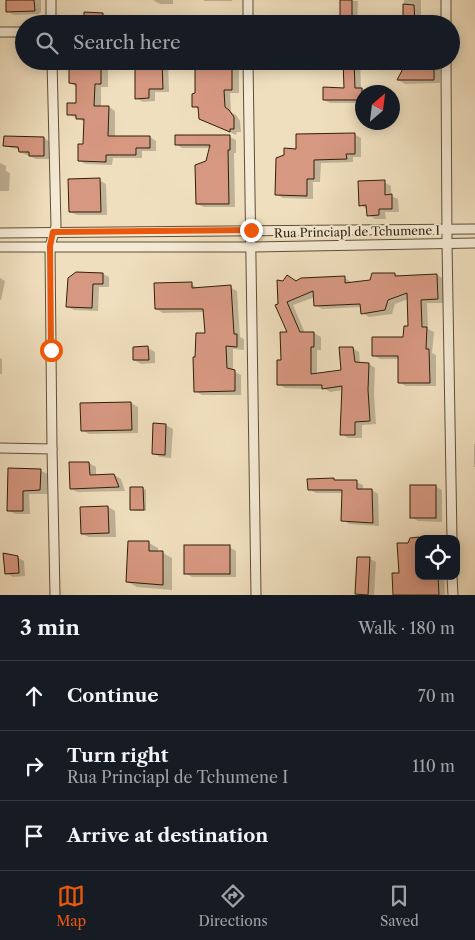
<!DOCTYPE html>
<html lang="en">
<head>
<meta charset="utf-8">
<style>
	:root { --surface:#171b24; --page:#20242c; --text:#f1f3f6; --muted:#9ea1a6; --line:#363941; --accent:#ea580c }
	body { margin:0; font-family:"Libre Caslon Text",serif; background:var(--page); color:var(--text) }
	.controls { position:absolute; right:15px; bottom:15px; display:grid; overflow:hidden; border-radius:10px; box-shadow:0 2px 12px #0003 }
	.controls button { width:45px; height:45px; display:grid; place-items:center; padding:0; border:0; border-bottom:1px solid var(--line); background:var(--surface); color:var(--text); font:25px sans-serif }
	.compass { position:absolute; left:355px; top:85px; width:45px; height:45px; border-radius:50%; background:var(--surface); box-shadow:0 2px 12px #0003; rotate:28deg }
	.stop { position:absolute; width:15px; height:15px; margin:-11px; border:4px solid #ea580c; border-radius:50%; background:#fff }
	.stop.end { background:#ea580c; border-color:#fff; box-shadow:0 1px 5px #0008 }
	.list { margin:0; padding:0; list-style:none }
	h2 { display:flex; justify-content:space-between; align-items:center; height:65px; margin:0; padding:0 20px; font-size:21px }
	h2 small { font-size:16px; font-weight:400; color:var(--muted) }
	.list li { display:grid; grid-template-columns:32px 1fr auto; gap:15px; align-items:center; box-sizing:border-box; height:70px; padding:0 20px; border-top:1px solid var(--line) }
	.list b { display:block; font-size:19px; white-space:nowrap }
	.list p { margin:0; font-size:16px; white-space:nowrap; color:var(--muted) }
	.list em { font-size:16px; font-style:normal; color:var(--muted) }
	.icon { flex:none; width:28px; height:28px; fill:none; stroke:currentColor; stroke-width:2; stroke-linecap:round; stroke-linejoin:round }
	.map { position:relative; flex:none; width:475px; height:595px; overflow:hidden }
	.search { position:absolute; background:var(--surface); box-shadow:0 2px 12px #0003; left:15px; right:15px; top:15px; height:55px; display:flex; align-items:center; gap:12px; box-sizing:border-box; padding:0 18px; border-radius:28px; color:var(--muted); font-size:19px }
	.sheet { height:275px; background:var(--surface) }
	nav { display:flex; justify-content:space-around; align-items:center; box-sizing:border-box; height:70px; border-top:1px solid var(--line); background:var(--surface); font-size:14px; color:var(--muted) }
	nav a { display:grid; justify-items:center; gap:2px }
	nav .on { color:var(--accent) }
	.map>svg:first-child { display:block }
	.shadow { fill:#0003 }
	.building { fill:#d79881; stroke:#2e1f09 }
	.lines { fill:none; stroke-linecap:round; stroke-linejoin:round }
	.street-casing { stroke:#5e4f36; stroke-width:11 }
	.street { stroke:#f5ead5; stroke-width:9 }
	.route { stroke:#ea580c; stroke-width:6 }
	.labels { text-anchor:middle; stroke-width:4; stroke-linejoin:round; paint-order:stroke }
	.street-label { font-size:12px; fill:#2e1f09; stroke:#f5ead5 }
</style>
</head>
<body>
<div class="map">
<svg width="475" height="595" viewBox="0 0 475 595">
	<rect width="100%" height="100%" fill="#f0dfbe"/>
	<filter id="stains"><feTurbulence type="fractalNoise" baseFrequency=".004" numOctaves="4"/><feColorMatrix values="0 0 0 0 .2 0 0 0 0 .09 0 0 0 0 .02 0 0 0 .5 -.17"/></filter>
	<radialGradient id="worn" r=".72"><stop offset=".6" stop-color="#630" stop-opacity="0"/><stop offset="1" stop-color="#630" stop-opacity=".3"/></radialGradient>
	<!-- shadow -->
	<g class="shadow">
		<polygon points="7,0 41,0 41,12 39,13 39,14 14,15 7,11"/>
		<polygon points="153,0 173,0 173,4 160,4"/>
		<polygon points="203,0 232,0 232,1 205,1"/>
		<polygon points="341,0 358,1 357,24 341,24"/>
		<polygon points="404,0 421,0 421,18 427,19 434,24 398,24 398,21 404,19"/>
		<polygon points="103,14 109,18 109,24 85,24"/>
		<polygon points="79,61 108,61 108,87 101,87 101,107 109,107 115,111 115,137 150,137 156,141 156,151 142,151 142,158 113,158 112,165 86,164 79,161 84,145 85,122 68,114 77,105 77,87 70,83 79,65"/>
		<polygon points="136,61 168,61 169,92 155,92 155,101 143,102 136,98"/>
		<polygon points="197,61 239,61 239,93 230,93 231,112 236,115 240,121 241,132 237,132 236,135 207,122 200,110 194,106 196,95"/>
		<polygon points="345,61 360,61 361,89 370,90 374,92 362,92 362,103 330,103 324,100 345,90"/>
		<polygon points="409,61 440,61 440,83 405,84 398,80"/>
		<polygon points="354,134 361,138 361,157 353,157 353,162 321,163 320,182 313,182 313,199 283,198 276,194 297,150"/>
		<polygon points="230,137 236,140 236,153 234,153 235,207 204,207 197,204 211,148 182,148 176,144"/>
		<polygon points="44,138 50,142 50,159 36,159 20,152 20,149 11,148 4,145"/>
		<polygon points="0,163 6,166 6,171 10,173 9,191 0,191"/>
		<polygon points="99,180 106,184 107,215 77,215 70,212"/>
		<polygon points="384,182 391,186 391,196 398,199 399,212 385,212 386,219 375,219 368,215 367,209 360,205"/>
		<polygon points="76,273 103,274 109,277 109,287 99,287 98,311 74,310 68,307"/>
		<polygon points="395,274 399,277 437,275 444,279 445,303 427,303 428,329 434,332 432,353 436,355 436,386 406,386 400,383 399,359 380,359 373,355 404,338 409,327 408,299 395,304 392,314 369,317 362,313 361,307 322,309 315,305 315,297 293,305 305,333 314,333 321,337 321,350 317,350 317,374 342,371 352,348 359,352 360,364 369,364 375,368 374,394 376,424 362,425 362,438 348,438 342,434 343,390 330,392 325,389 285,388 278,384 289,333 276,306 297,282 345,278 351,282 351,284 371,281"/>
		<polygon points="0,278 5,281 1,300 0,300"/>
		<polygon points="191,284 198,289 230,287 237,291 240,337 244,339 244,350 233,349 233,371 241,375 241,395 202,395 195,391 206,334 204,312 163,313 156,309"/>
		<polygon points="148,348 155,352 155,363 141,364 134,360"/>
		<polygon points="0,358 2,359 2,374 0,374"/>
		<polygon points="131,403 138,407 138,433 89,434 82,430"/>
		<polygon points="166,425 173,429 171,458 160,457 153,453"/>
		<rect x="474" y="444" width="1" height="23"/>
		<polygon points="89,463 96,467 96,476 114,475 121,479 125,491 78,492 71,489"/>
		<polygon points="10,469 41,471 48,474 47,494 29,494 30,514 15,514 8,510"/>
		<polygon points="309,480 356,482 363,485 363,490 372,490 378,494 379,526 349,524 343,520 343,493 316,493 309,489"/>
		<polygon points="435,486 442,490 442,522 418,521 411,517"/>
		<polygon points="143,488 146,490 146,511 135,511 132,509"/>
		<polygon points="108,507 115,511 116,537 89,537 82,534"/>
		<polygon points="432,537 435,539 419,539 419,576 444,576 445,595 394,595 410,539"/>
		<polygon points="129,542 149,543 158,548 158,553 163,553 172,558 172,590 137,587 128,582"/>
		<polygon points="229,547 236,551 236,577 192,577 185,573"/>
		<polygon points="17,557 24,561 25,576 13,577 6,573"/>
		<polygon points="370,559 376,562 374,595 358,595 356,594"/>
	</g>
	<!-- building -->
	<g class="building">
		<polygon points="6,0 34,0 35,11 6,12"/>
		<rect x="340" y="0" width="12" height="24"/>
		<polygon points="403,4 414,5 415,24 403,24"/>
		<polygon points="84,12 103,13 103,24 84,24"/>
		<polygon points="78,61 101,61 101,84 95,84 94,106 109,106 108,136 150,136 150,148 136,148 136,155 106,155 106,162 78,161 78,144 83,144 84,119 76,119 76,115 67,115 67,103 76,103 76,84 69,83 69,63 78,63"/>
		<polygon points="135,61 162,61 163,89 149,89 149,98 135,99"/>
		<polygon points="195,61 232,61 232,90 224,90 225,107 229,110 234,117 234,129 230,129 230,132 199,119 198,107 192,107 192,94 195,93"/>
		<polygon points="343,61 354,61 355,88 362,88 362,100 323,100 323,87 344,88"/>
		<polygon points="407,61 434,61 434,80 397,80"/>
		<polygon points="355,133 355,154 346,154 347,159 314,160 314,179 307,179 307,196 275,195 276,158 284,155 284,148 296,149 296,134"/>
		<polygon points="175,135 230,135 230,150 228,150 229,204 196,204 195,165 206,161 210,145 175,145"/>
		<polygon points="4,136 44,137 44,156 29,156 29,152 19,152 18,147 3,146"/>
		<polygon points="100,178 101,212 69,212 68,179"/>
		<polygon points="385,180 385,195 392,194 392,209 379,209 379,215 367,216 366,205 359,206 358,181"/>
		<polygon points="76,272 103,273 103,284 93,284 92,308 66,307 68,278"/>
		<polygon points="372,273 395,273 395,276 437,274 438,299 421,300 422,327 427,327 426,349 429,349 430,383 398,383 398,356 372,356 372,337 403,337 404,326 408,326 407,293 388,300 385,310 361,314 360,304 314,306 313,291 287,302 300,332 314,332 314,347 311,347 311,374 341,370 339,347 353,347 355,362 369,363 368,390 370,421 355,422 355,435 340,435 342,386 322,389 322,385 277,385 277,360 281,360 280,332 287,332 275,305 278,304 277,280 283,281 287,275 296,281 301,278 345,276 345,283 370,280"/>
		<polygon points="192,282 192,288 231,285 234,334 237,334 237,347 226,346 227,368 235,370 235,391 194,392 193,357 195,357 196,333 205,333 203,309 155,309 154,283"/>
		<polygon points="148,346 149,360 133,360 133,347"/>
		<polygon points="131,402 132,430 81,431 80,403"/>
		<polygon points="153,423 166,424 165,455 152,454"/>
		<polygon points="69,462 89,462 90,475 114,474 119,487 70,489"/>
		<polygon points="8,468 41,469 40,490 23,491 23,511 7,511"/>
		<polygon points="334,478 334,480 357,480 357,489 372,489 373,523 341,521 342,490 308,490 307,479"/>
		<rect x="410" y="485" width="26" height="33"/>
		<polygon points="130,487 143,487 144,510 130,510"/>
		<polygon points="108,506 109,533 81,534 80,507"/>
		<polygon points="419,537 419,576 438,576 439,595 393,595 392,573 399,573 397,543 408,543 410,538"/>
		<polygon points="128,541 149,541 149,551 163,551 163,585 126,582"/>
		<rect x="184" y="545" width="46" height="29"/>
		<polygon points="3,553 18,556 19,573 5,574"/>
		<polygon points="357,557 370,557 368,595 355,594"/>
	</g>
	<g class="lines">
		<defs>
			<g id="street">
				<polyline points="248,0 248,24"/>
				<polyline points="446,0 446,24"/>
				<polyline points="51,24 51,0"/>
				<polyline points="0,32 24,32"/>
				<polyline points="52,61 56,226 50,246 52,449 55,595"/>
				<polyline points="248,61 256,595"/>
				<polyline points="446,61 447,243 452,539"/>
				<polyline points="0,233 475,229"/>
				<polyline points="0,247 251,247 475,243"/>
				<polyline points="0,448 52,449"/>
				<polyline points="452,576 453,595"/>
			</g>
		</defs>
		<!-- street casing -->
		<use href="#street" class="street-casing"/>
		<!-- street -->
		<use href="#street" class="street"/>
	</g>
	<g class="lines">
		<!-- route -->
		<polyline class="route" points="51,350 50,246 53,232 251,230"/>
	</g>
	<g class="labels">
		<!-- street labels -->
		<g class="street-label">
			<text transform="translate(357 232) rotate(-1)" y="4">Rua Princiapl de Tchumene I</text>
		</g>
	</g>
	<rect width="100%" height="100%" filter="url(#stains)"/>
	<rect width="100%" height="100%" fill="url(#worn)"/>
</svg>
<div class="controls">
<button><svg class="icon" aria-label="locate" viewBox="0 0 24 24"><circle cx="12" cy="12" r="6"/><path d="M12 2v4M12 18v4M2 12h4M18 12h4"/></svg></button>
</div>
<svg class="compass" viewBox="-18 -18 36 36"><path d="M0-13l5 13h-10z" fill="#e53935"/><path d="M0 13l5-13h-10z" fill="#9ea1a6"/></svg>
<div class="stop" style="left:51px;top:350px"></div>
<div class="stop end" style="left:251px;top:230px"></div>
<div class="search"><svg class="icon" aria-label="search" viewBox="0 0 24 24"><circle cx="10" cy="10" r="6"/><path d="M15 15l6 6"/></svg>Search here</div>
</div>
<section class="sheet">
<h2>3 min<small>Walk · 180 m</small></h2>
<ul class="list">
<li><svg class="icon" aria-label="ahead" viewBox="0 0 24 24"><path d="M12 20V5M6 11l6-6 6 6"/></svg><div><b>Continue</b></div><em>70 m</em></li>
<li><svg class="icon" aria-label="right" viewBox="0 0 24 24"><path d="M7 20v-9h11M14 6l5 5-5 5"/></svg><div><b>Turn right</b><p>Rua Princiapl de Tchumene I</p></div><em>110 m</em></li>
<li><svg class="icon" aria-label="arrive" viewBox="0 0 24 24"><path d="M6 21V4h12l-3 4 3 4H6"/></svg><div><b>Arrive at destination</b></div></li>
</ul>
</section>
<nav>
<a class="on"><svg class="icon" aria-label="map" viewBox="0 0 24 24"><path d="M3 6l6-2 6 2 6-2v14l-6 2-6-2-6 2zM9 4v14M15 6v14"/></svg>Map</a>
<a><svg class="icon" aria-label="directions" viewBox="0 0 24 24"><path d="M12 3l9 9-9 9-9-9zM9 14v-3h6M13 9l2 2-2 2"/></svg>Directions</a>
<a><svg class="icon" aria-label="saved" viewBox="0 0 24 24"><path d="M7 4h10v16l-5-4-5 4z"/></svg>Saved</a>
</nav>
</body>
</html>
